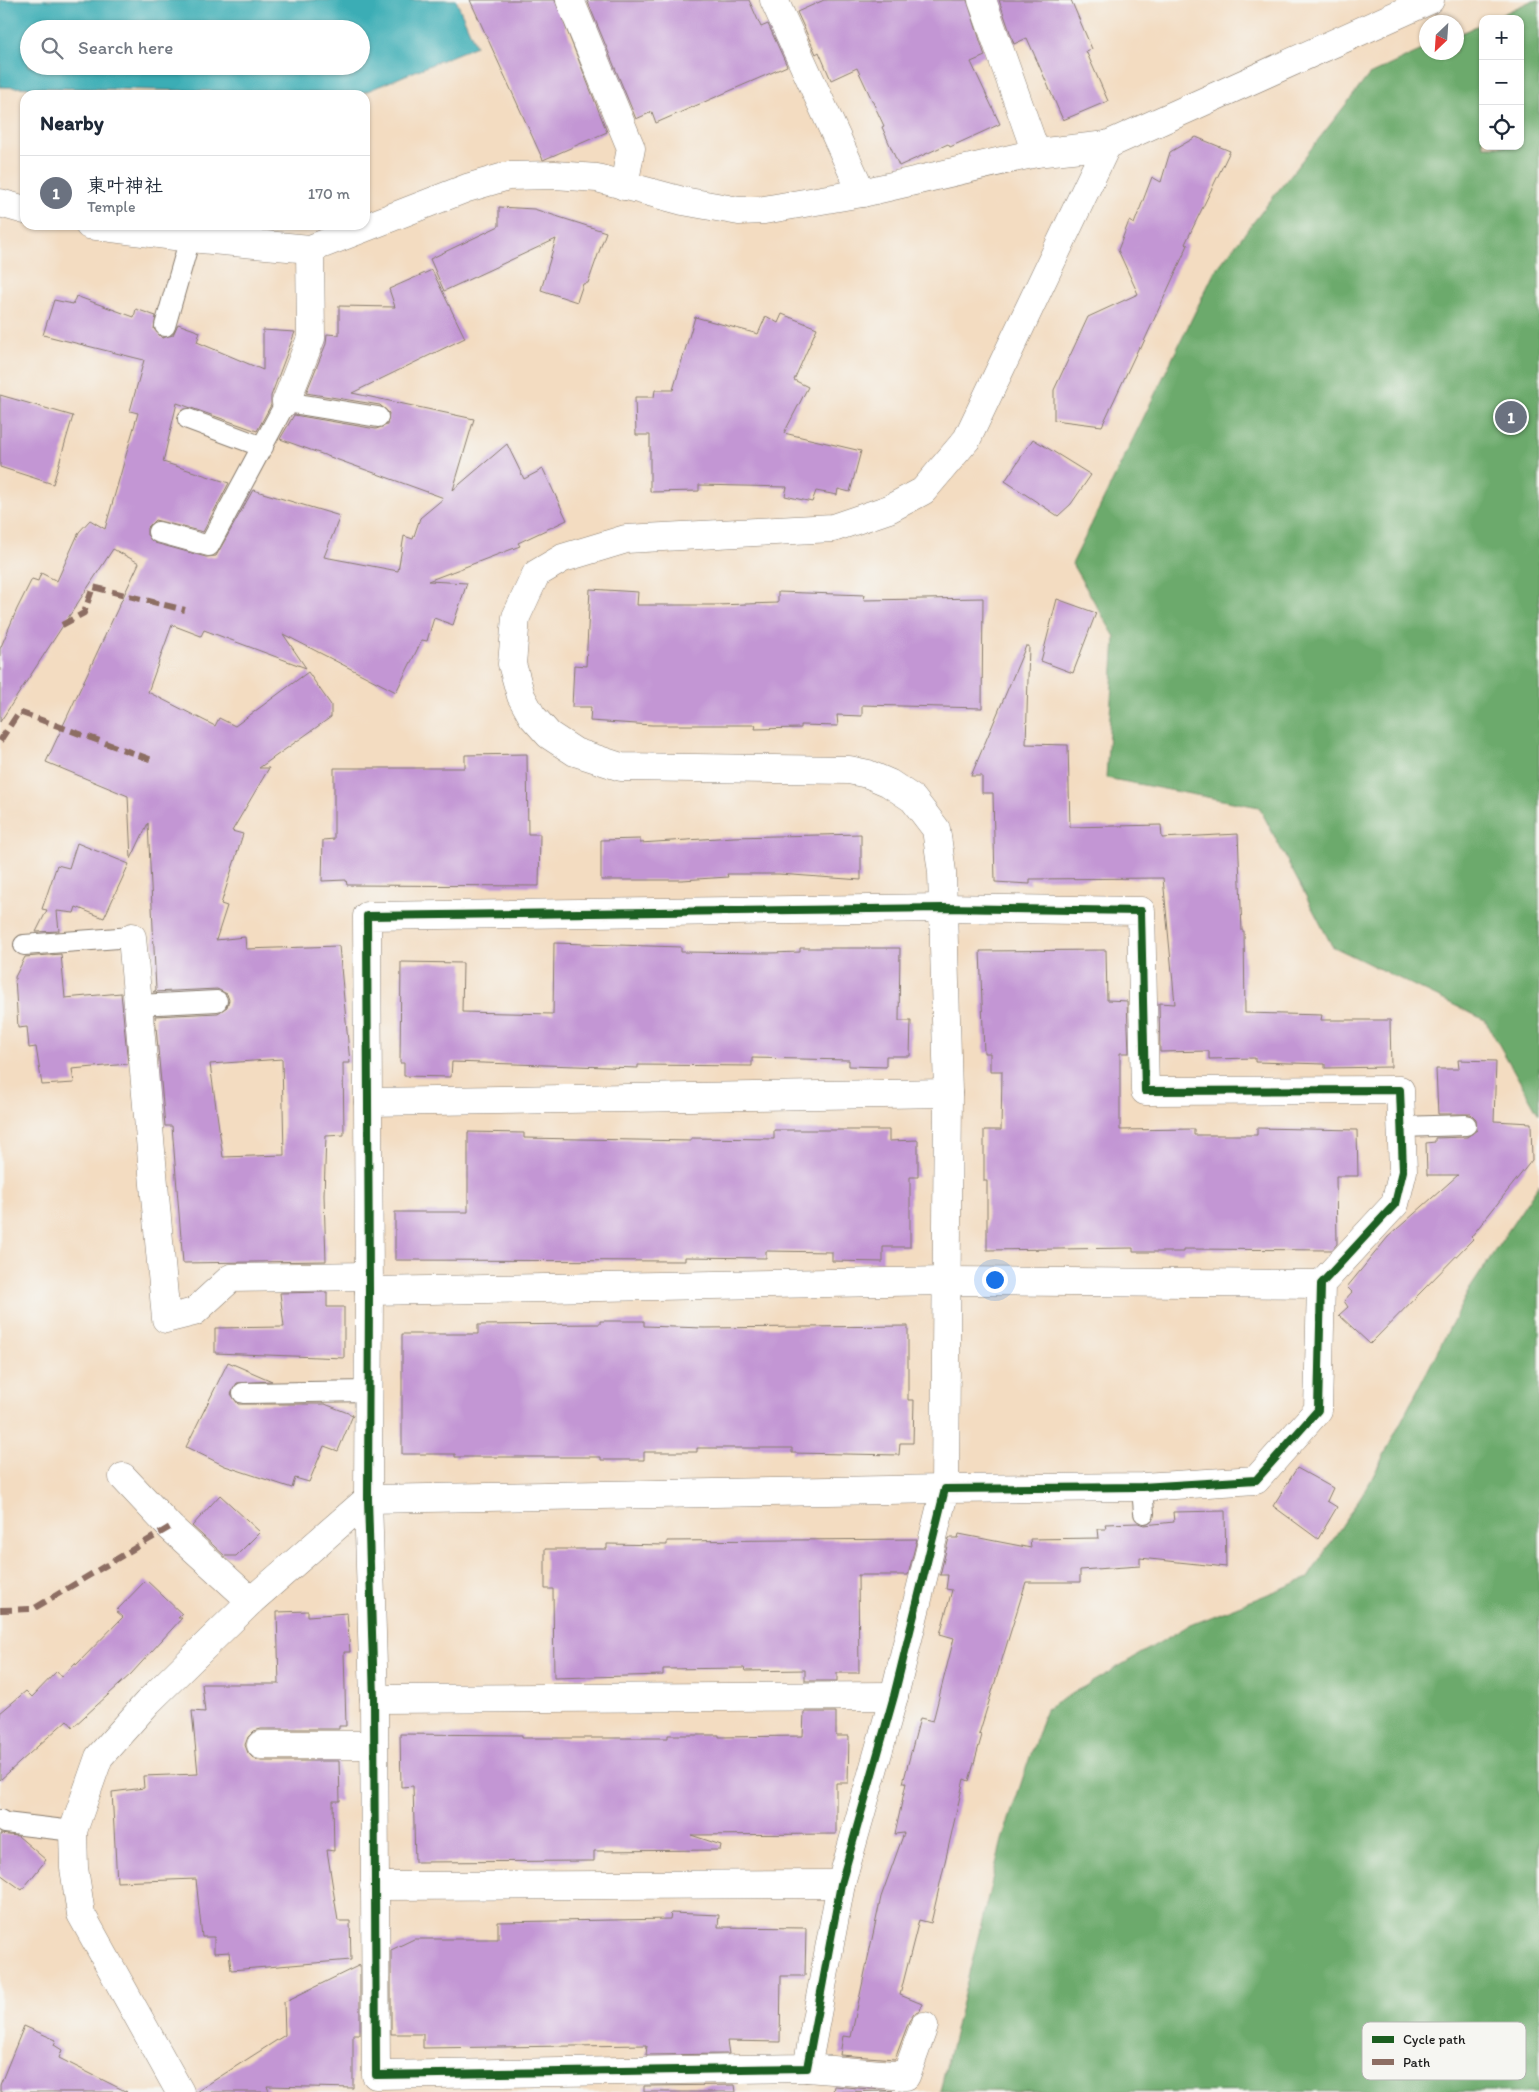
<!DOCTYPE html>
<html lang="en">
<head>
<meta charset="utf-8">
<style>
	:root { --surface:#fff; --page:#f6f6f7; --text:#1f2937; --muted:#747a83; --line:#e0e1e3; --accent:#0f766e }
	body { margin:0; font-family:Itim,"Klee One",sans-serif; background:var(--page); color:var(--text) }
	.controls { position:absolute; right:15px; top:15px; display:grid; overflow:hidden; border-radius:10px; box-shadow:0 1px 4px #0004 }
	.controls button { width:45px; height:45px; display:grid; place-items:center; padding:0; border:0; border-bottom:1px solid var(--line); background:var(--surface); color:var(--text); font:25px sans-serif }
	.compass { position:absolute; left:1419px; top:15px; width:45px; height:45px; border-radius:50%; background:var(--surface); box-shadow:0 1px 4px #0004; rotate:205deg }
	.you { position:absolute; left:994px; top:1279px; width:18px; height:18px; margin:-12px; border:4px solid #fff; border-radius:50%; background:#1a73e8; box-shadow:0 0 0 8px #1a73e833 }
	.badge { display:grid; place-items:center; width:32px; height:32px; border-radius:50%; background:var(--accent); color:#fff; font-size:16px; font-weight:700 }
	.pin { position:absolute; translate:-50% -50%; border:2px solid #fff; box-shadow:0 1px 5px #0006 }
	.list { margin:0; padding:0; list-style:none }
	h2 { display:flex; justify-content:space-between; align-items:center; height:65px; margin:0; padding:0 20px; font-size:21px }
	h2 small { font-size:16px; font-weight:400; color:var(--muted) }
	.list li { display:grid; grid-template-columns:32px 1fr auto; gap:15px; align-items:center; box-sizing:border-box; height:75px; padding:0 20px; border-top:1px solid var(--line) }
	.list b { display:block; font-size:19px; white-space:nowrap }
	.list p { margin:0; font-size:16px; white-space:nowrap; color:var(--muted) }
	.list em { font-size:16px; font-style:normal; color:var(--muted) }
	.icon { flex:none; width:28px; height:28px; fill:none; stroke:currentColor; stroke-width:2; stroke-linecap:round; stroke-linejoin:round }
	.map { position:relative; flex:none; width:1539px; height:2092px; overflow:hidden }
	.search { position:absolute; background:var(--surface); box-shadow:0 1px 4px #0004; left:20px; top:20px; width:350px; height:55px; display:flex; align-items:center; gap:12px; box-sizing:border-box; padding:0 18px; border-radius:28px; color:var(--muted); font-size:19px }
	.panel { position:absolute; background:var(--surface); box-shadow:0 1px 4px #0004; left:20px; top:90px; width:350px; height:140px; border-radius:15px }
	.map>svg:first-child { display:block }
	.forest { fill:#6caa6c; stroke:#446344 }
	.water { fill:#3badb5; stroke:#2c6468; fill-rule:evenodd }
	.building { fill:#c396d4; fill-rule:evenodd }
	.lines { fill:none; stroke-linecap:round; stroke-linejoin:round }
	.lane-casing { stroke:#887c6e; stroke-width:22 }
	.street-casing { stroke:#887c6e; stroke-width:29 }
	.secondary-casing { stroke:#887c6e; stroke-width:29 }
	.lane { stroke:#fff; stroke-width:20 }
	.street { stroke:#fff; stroke-width:28 }
	.secondary { stroke:#fff; stroke-width:28 }
	.quiet { stroke:#8d6e63; stroke-width:6; stroke-dasharray:12 6; stroke-linecap:butt }
	.cycleway-casing { stroke:#f6f6f2; stroke-width:11 }
	.cycleway { stroke:#1b5e20; stroke-width:8 }
	.key { fill:#f6f6f2; stroke:#b5b5b2; stroke-width:1 }
	.key-label { font-size:14px; fill:#1c1c1c }
</style>
</head>
<body>
<div class="map">
<svg width="1539" height="2092" viewBox="0 0 1539 2092">
	<rect width="100%" height="100%" fill="#f6f6f2"/>
	<filter id="ink" filterUnits="userSpaceOnUse"><feTurbulence type="fractalNoise" baseFrequency=".02" numOctaves="2"/><feDisplacementMap in="SourceGraphic" scale="10" xChannelSelector="R" yChannelSelector="G"/><feConvolveMatrix kernelMatrix="1 2 1 2 8 2 1 2 1" color-interpolation-filters="sRGB"/></filter>
	<filter id="wash" filterUnits="userSpaceOnUse"><feTurbulence type="fractalNoise" baseFrequency=".0096" numOctaves="4" result="noise"/><feDisplacementMap in="SourceGraphic" scale="20" xChannelSelector="R" yChannelSelector="G"/><feGaussianBlur stdDeviation="1.12" result="paint"/><feColorMatrix in="noise" values="0 0 0 0 0 0 0 0 0 0 0 0 0 0 0 0 0 1.4 0 .05"/><feComposite in="paint" operator="in"/></filter>
	<g filter="url(#wash)">
		<rect width="100%" height="100%" fill="#f3dcc1"/>
		<!-- forest -->
		<g class="forest">
			<polygon points="1533,0 1539,0 1539,1115 1485,1020 1332,946 1259,807 1106,778 1115,637 1072,564 1215,271 1369,75 1426,48 1426,52 1456,52 1457,35 1483,23 1483,146 1520,146 1520,19 1492,19"/>
			<polygon points="1539,1184 1539,2092 940,2091 1002,1840 1046,1709 1186,1627 1308,1578 1370,1482 1469,1290"/>
		</g>
		<!-- water -->
		<path class="water" d="M0 0H456L476 46 360 94 0 87ZM29 29H361V66H29Z"/>
		<g id="blocks">
			<!-- building -->
			<g class="building">
				<polygon points="470,0 555,0 607,132 543,160"/>
				<polygon points="587,0 749,0 761,27 768,24 787,66 656,123 652,112 636,119"/>
				<polygon points="824,0 967,0 985,56 971,62 1000,124 950,147 948,144 899,166 882,127 884,126 857,68 831,80 819,52 816,54 797,12"/>
				<polygon points="999,0 1071,0 1092,49 1086,51 1108,101 1063,120 1027,38 1014,44"/>
				<polygon points="1196,137 1230,151 1185,244 1188,245 1141,348 1139,347 1102,426 1054,420 1054,390 1088,317 1138,294 1118,250 1129,221 1134,224 1152,177 1161,182 1170,152"/>
				<polygon points="499,207 534,209 606,232 588,283 583,284 577,302 541,290 556,239 444,291 430,259 499,226"/>
				<path d="M432 270 465 338 352 393 474 419 453 490 507 444 524 479 543 469 567 520 518 543 520 546 428 581 467 583 453 625 434 618 427 641 422 640 396 692 283 634 306 668 204 630 201 636 172 625 148 692 215 726 219 718 235 726 308 672 331 705V717L259 768H269L232 831 243 834 221 904 227 906 216 940 245 937 246 949 339 946 350 1063H343L344 1135 326 1136 324 1195 326 1261 183 1263 172 1126H165L155 1016 218 1013 227 1007 229 1000 227 994 217 989 153 992 156 990 148 823 131 859 128 796 46 762 139 563 113 549 0 722V649L17 609 32 579 38 581 41 573 57 581 79 532 90 520 105 529 138 413 130 411 144 360 43 335 54 300 73 304 76 296 134 317 136 309 156 316 154 329 162 338 173 335 178 324 200 332 197 342 263 370V330L295 332 271 396V405L257 431 177 403 163 462 229 483 203 532 155 520 147 528V535L155 543 206 557 216 556 253 490 340 516 324 557 398 571 404 536 413 539 420 518 444 498 280 439 294 415 376 429 387 425 389 413 380 405 306 393 326 344 327 334 339 335V306L395 307 389 289ZM282 1059 284 1155 223 1157 210 1064Z"/>
				<polygon points="782,314 817,328 794,380 808,387 784,433 861,451 850,492 838,489 837,495 816,491 812,502 785,496 787,487 699,485 699,491 650,492 650,435 636,435 635,397 654,397 655,390 673,390 695,317 758,334 766,316 778,323"/>
				<polygon points="0,395 73,416 53,484 0,467"/>
				<polygon points="1033,439 1091,475 1071,504 1058,516 1005,481"/>
				<polygon points="590,589 638,592 637,605 716,605 778,603 778,592 865,595 864,600 983,598 982,708 862,705 862,716 837,715 838,726 801,725 801,728 755,729 756,725 652,725 590,721 591,707 572,707 574,665 586,666"/>
				<polygon points="1057,599 1096,613 1073,673 1041,661"/>
				<polygon points="1026,646 1029,646 1026,744 1068,745 1070,827 1161,825 1162,838 1238,834 1242,931 1244,931 1245,1013 1322,1015 1321,1020 1390,1020 1391,1067 1325,1068 1325,1064 1255,1062 1255,1058 1209,1059 1209,1051 1160,1052 1159,1003 1175,1004 1163,878 1030,879 1030,884 995,882 993,793 982,793 982,776 971,776"/>
				<polygon points="527,754 528,834 540,834 539,886 347,885 346,880 322,881 323,840 334,839 334,768 465,768 465,755"/>
				<polygon points="861,834 861,880 779,874 727,874 728,877 682,880 601,880 601,840 640,839 640,843 734,837"/>
				<polygon points="77,843 129,864 104,918 76,907 74,913 57,911 59,931 36,932 47,910 42,909 57,865 69,868"/>
				<polygon points="554,943 681,947 681,952 771,953 800,952 800,948 900,948 899,1021 911,1021 910,1056 886,1056 886,1067 849,1066 849,1060 752,1058 752,1066 638,1065 638,1068 452,1062 451,1077 404,1076 404,1063 400,1063 401,962 463,963 462,1012 553,1014"/>
				<polygon points="1106,950 1107,1000 1127,1001 1129,1053 1120,1053 1120,1130 1194,1129 1194,1135 1257,1135 1257,1128 1357,1130 1358,1176 1336,1176 1337,1244 1332,1250 1184,1249 1184,1252 1133,1252 1133,1248 987,1250 987,1181 984,1181 984,1130 1001,1130 1002,1071 990,1071 990,1053 984,1053 980,951"/>
				<polygon points="61,954 65,998 121,993 128,1064 72,1069 74,1083 42,1085 36,1047 29,1048 27,1027 18,1028 15,977 25,957"/>
				<polygon points="1458,1060 1496,1061 1494,1121 1531,1123 1532,1160 1471,1237 1473,1239 1370,1344 1339,1315 1348,1307 1344,1301 1352,1292 1347,1287 1388,1237 1458,1175 1427,1175 1426,1143 1435,1142 1435,1138 1467,1137 1477,1130 1476,1119 1471,1114 1438,1114 1436,1069 1459,1069"/>
				<polygon points="774,1130 889,1130 889,1141 918,1140 918,1177 910,1177 910,1247 883,1247 883,1262 832,1261 832,1252 766,1251 766,1258 685,1257 685,1261 395,1260 395,1212 468,1212 468,1132 524,1133 524,1138 691,1141 691,1138 774,1139"/>
				<polygon points="327,1292 327,1307 344,1307 344,1358 215,1353 215,1328 284,1327 280,1293"/>
				<polygon points="600,1321 644,1321 644,1326 704,1328 908,1326 908,1400 914,1400 913,1443 900,1443 899,1455 792,1453 792,1448 697,1448 697,1452 644,1452 644,1460 601,1460 601,1457 455,1457 455,1454 402,1454 402,1334 478,1334 478,1325 600,1324"/>
				<polygon points="228,1362 272,1381 237,1383 231,1394 238,1404 325,1404 353,1415 338,1451 324,1446 309,1482 295,1478 292,1488 225,1466 186,1447"/>
				<polygon points="1297,1468 1333,1488 1327,1501 1337,1507 1318,1539 1273,1506"/>
				<polygon points="220,1495 260,1532 236,1556 225,1556 192,1526"/>
				<polygon points="1225,1511 1226,1567 1140,1558 1140,1566 1080,1570 1080,1582 1026,1582 979,1734 982,1735 969,1781 964,1779 931,1923 919,1920 900,1995 922,2004 920,2011 914,2014 909,2021 895,2059 840,2055 843,2036 851,2037 881,1897 904,1833 895,1834 906,1783 903,1783 920,1718 933,1721 954,1638 940,1634 952,1590 946,1589 948,1575 940,1575 949,1538 958,1538 959,1534 1031,1548 1030,1539 1099,1538 1098,1529 1106,1529 1105,1524 1138,1523 1144,1525 1174,1522 1173,1512"/>
				<polygon points="917,1539 908,1575 858,1575 859,1673 837,1673 837,1681 805,1681 805,1670 745,1671 744,1668 663,1669 663,1675 554,1678 553,1589 545,1589 545,1549 607,1549 607,1544 667,1545 667,1541"/>
				<polygon points="146,1580 182,1614 178,1618 182,1618 131,1674 73,1727 67,1720 0,1780 0,1713 26,1691 32,1697 57,1671 62,1677 75,1663 76,1665 123,1617 116,1611"/>
				<polygon points="308,1611 308,1616 347,1613 350,1652 344,1652 346,1726 339,1726 339,1729 261,1729 254,1731 248,1737 245,1745 248,1753 254,1759 261,1761 339,1761 340,1801 333,1801 334,1851 327,1850 338,1921 350,1921 351,1960 231,1970 229,1952 214,1953 214,1937 202,1937 196,1879 117,1882 112,1792 144,1788 143,1776 198,1774 192,1711 205,1712 202,1684 279,1684 277,1612"/>
				<polygon points="804,1712 836,1712 836,1736 849,1736 848,1783 836,1783 836,1834 691,1835 721,1845 720,1850 594,1851 594,1861 415,1862 413,1786 401,1787 400,1734 522,1735 522,1738 668,1738 668,1735 719,1735 719,1737 803,1736"/>
				<polygon points="0,1834 18,1836 46,1860 22,1890 0,1874"/>
				<polygon points="671,1913 719,1915 718,1927 806,1928 805,1976 781,1976 780,2042 727,2041 729,2054 646,2055 647,2045 423,2048 423,2034 391,2034 391,1950 414,1939 498,1939 498,1922 670,1919"/>
				<polygon points="360,1965 360,2034 353,2034 353,2088 267,2086 269,2092 196,2092 285,2035 284,2002"/>
				<polygon points="24,2026 56,2040 54,2045 62,2050 59,2058 127,2092 0,2092 0,2085"/>
				<polygon points="735,2085 736,2092 644,2092 644,2086"/>
				<polygon points="834,2086 893,2091 833,2092"/>
			</g>
		</g>
	</g>
	<g filter="url(#ink)">
		<use href="#blocks" fill-opacity="0" stroke="#887c6e" stroke-width="1"/>
		<g class="lines">
			<defs>
				<g id="lane">
					<polyline points="165,326 190,238"/>
					<polyline points="188,419 263,447"/>
					<polyline points="158,532 209,546 286,402 378,417"/>
					<polyline points="24,945 132,937"/>
					<polyline points="138,1005 217,1001"/>
					<polyline points="1401,1127 1466,1125"/>
					<polyline points="243,1393 369,1391"/>
					<polyline points="1142,1487 1144,1513"/>
					<polyline points="0,1820 5,1823 73,1831"/>
				</g>
				<g id="street">
					<polyline points="570,0 631,148 624,186"/>
					<polyline points="774,0 862,193"/>
					<polyline points="982,0 1036,153"/>
					<polyline points="1107,145 1430,0"/>
					<polyline points="286,402 311,338 310,249"/>
					<polygon points="943,908 1141,911 1145,1091 1400,1090 1403,1171 1395,1204 1321,1284 1318,1410 1256,1480 1142,1487 945,1489 894,1696 841,1884 807,2068 376,2075 374,1699 368,1499 369,1291 367,916"/>
					<polyline points="132,937 166,1319 194,1312 231,1278 368,1276"/>
					<polyline points="368,1102 948,1093"/>
					<polyline points="369,1291 946,1281 1321,1284"/>
					<polyline points="123,1477 170,1527 251,1601"/>
					<polyline points="374,1699 894,1696"/>
					<polyline points="261,1745 373,1745"/>
					<polyline points="374,1886 841,1884"/>
					<polyline points="807,2068 906,2076 924,2026"/>
				</g>
				<g id="secondary">
					<polyline points="0,203 25,210"/>
					<polyline points="89,225 190,238 310,249 467,188 508,176 555,175 597,178 683,201 739,211 764,210 862,193 1036,153 1107,145"/>
					<polyline points="180,2092 81,1914 74,1868 73,1831 99,1757 148,1702 251,1601 368,1499 945,1489 948,1093 942,872 936,829 913,799 889,783 868,774 849,770 621,767 575,752 549,735 532,716 521,696 512,664 516,617 536,574 563,558 626,539 833,528 889,509 923,491 967,439 1107,145"/>
				</g>
			</defs>
			<!-- lane casing -->
			<use href="#lane" class="lane-casing"/>
			<!-- street casing -->
			<use href="#street" class="street-casing"/>
			<!-- secondary casing -->
			<use href="#secondary" class="secondary-casing"/>
			<!-- lane -->
			<use href="#lane" class="lane"/>
			<!-- street -->
			<use href="#street" class="street"/>
			<!-- secondary -->
			<use href="#secondary" class="secondary"/>
			<!-- quiet -->
			<g class="quiet">
				<polyline points="62,625 84,613 93,587 185,610"/>
				<polyline points="0,741 19,712 155,761"/>
				<polyline points="0,1610 33,1609 170,1527"/>
			</g>
			<defs>
				<polygon id="cycleway" points="943,908 1141,911 1145,1091 1400,1090 1403,1171 1395,1204 1321,1284 1318,1410 1256,1480 1142,1487 945,1489 894,1696 841,1884 807,2068 376,2075 374,1699 368,1499 369,1291 367,916"/>
			</defs>
			<!-- cycleway casing -->
			<use href="#cycleway" class="cycleway-casing"/>
			<!-- cycleway -->
			<use href="#cycleway" class="cycleway"/>
		</g>
	</g>
	<!-- legend -->
	<rect x="1362" y="2022" width="164" height="58" rx="8" class="key"/>
	<rect x="1372" y="2036" width="22" height="7" fill="#1b5e20"/>
	<rect x="1372" y="2059" width="22" height="6" fill="#8d6e63"/>
	<g class="key-label">
		<text x="1403" y="2044">Cycle path</text>
		<text x="1403" y="2067">Path</text>
	</g>
</svg>
<div class="controls">
<button>+</button>
<button>−</button>
<button><svg class="icon" aria-label="locate" viewBox="0 0 24 24"><circle cx="12" cy="12" r="6"/><path d="M12 2v4M12 18v4M2 12h4M18 12h4"/></svg></button>
</div>
<svg class="compass" viewBox="-18 -18 36 36"><path d="M0-13l5 13h-10z" fill="#e53935"/><path d="M0 13l5-13h-10z" fill="#747a83"/></svg>
<div class="you"></div>
<div class="pin badge" style="left:1511px;top:417px;background:#6b7280">1</div>
<div class="search"><svg class="icon" aria-label="search" viewBox="0 0 24 24"><circle cx="10" cy="10" r="6"/><path d="M15 15l6 6"/></svg>Search here</div>
<section class="panel">
<h2>Nearby<small></small></h2>
<ul class="list">
<li><span class="badge" style="background:#6b7280">1</span><div><b>東叶神社</b><p>Temple</p></div><em>170 m</em></li>
</ul>
</section>
</div>
</body>
</html>
